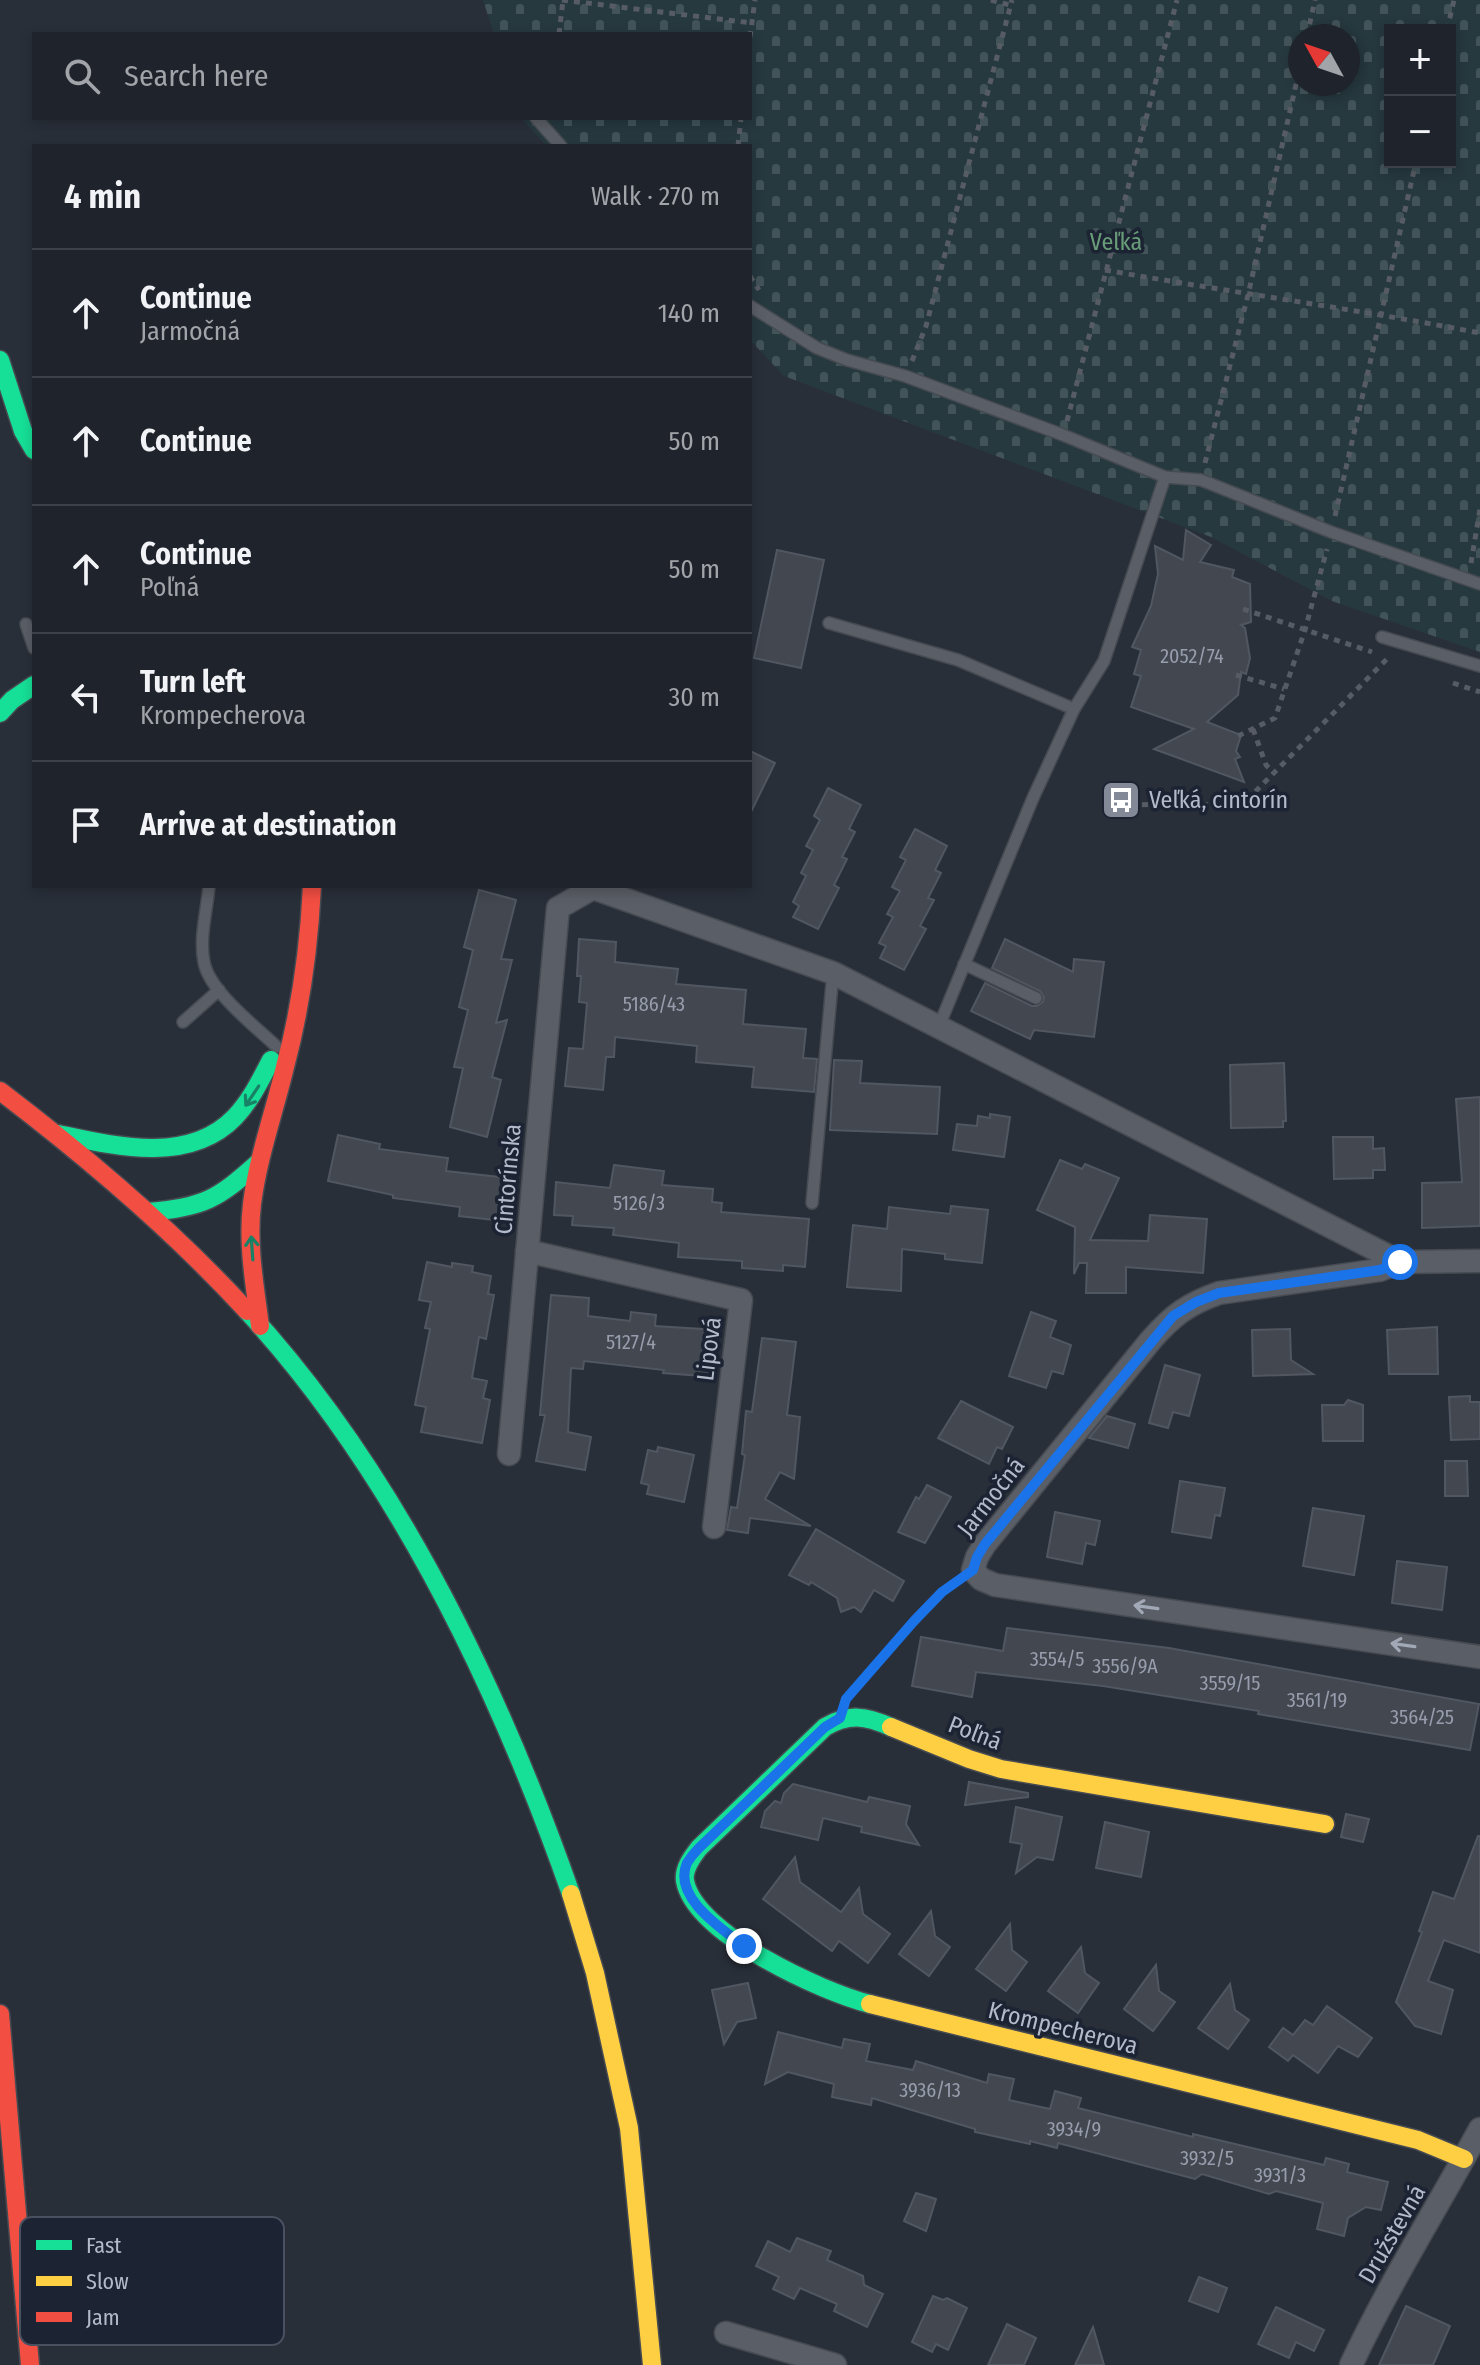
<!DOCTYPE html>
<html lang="en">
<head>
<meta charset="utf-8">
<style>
	:root { --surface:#1f232b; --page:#2c2f37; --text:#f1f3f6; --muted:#a1a4a9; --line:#3c4047 }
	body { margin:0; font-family:"Fira Sans Condensed",sans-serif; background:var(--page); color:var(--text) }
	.controls { position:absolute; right:24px; top:24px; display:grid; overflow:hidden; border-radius:0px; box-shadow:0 4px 12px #0003 }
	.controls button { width:72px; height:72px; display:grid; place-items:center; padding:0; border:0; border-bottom:2px solid var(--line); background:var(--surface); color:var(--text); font:40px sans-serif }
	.compass { position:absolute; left:1288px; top:24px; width:72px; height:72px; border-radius:50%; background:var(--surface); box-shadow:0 4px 12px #0003; rotate:310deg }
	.stop { position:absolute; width:24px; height:24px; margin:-18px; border:6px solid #1a73e8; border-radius:50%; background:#fff }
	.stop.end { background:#1a73e8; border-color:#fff; box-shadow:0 2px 8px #0008 }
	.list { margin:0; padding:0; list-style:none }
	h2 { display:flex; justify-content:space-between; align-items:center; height:104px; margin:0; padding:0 32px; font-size:34px }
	h2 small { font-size:26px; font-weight:400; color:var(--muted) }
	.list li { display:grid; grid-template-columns:52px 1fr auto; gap:24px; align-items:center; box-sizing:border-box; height:128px; padding:0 32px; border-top:2px solid var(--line) }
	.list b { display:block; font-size:30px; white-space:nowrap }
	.list p { margin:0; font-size:26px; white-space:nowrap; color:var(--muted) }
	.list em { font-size:26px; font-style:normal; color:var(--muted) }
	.icon { flex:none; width:44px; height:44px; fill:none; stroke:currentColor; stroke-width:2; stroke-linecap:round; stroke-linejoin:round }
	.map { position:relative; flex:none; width:1480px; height:2365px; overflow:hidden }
	.search { position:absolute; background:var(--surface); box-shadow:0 4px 12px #0003; left:32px; top:32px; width:720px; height:88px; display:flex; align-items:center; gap:20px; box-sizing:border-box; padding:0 28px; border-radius:0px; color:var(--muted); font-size:30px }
	.panel { position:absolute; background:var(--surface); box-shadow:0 4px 12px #0003; left:32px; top:144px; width:720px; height:744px; border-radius:0px }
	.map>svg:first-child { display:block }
	.cemetery { fill:url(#cemetery-stones); fill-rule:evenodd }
	.building { fill:#424750; stroke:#515760; stroke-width:2 }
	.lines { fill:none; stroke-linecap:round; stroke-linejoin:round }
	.lane-casing { stroke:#464a51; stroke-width:14 }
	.street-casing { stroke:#464a51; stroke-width:25 }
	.fast-casing { stroke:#464a51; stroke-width:21 }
	.slow-casing { stroke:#464a51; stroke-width:21 }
	.jam-casing { stroke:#464a51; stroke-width:21 }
	.path { stroke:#575c64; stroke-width:5; stroke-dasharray:6 6; stroke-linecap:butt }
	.lane { stroke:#5a5e66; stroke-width:11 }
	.street { stroke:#5a5e66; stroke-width:22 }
	.fast { stroke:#16e098; stroke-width:18 }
	.slow { stroke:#ffcf43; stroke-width:18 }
	.jam { stroke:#f24e42; stroke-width:18 }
	.oneway { stroke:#198266 }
	.oneway2 { stroke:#a1a8b6 }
	.route { stroke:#1a73e8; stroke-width:10 }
	.labels { text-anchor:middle; stroke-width:7; stroke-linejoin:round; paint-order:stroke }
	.number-label { font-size:20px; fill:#979dac }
	.park-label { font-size:24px; fill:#699c78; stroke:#1c2434 }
	.poi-label { font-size:24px; fill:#b3baca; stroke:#1c2434; text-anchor:start }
	.street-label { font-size:24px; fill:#b3baca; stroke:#1c2434 }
	.key { fill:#1c2434; stroke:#495161; stroke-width:2 }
	.key-label { font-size:22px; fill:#b3baca }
</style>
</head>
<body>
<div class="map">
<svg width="1480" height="2365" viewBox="0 0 1480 2365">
	<defs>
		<pattern id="cemetery-stones" width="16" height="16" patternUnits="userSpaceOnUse" patternTransform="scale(2)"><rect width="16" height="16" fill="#26393f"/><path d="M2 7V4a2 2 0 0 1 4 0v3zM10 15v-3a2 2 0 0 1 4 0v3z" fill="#435459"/></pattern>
	</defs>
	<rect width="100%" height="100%" fill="#292f39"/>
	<!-- cemetery -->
	<path class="cemetery" d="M483 0H1480V652L1332 601 1211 537 784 376 750 340V146H547L521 118H750V34H494ZM1390 30H1450V162H1390ZM1300 36H1348V84H1300Z"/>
	<!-- building -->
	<g class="building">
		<polygon points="1186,530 1211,545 1200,562 1234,570 1232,577 1250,584 1251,622 1241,625 1245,628 1250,658 1246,674 1241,672 1238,695 1207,722 1241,735 1236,751 1240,757 1235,759 1244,782 1154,749 1194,729 1131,707 1141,676 1134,674 1141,650 1132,647 1151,606 1158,574 1155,546 1183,560"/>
		<polygon points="777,550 824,560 801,668 754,658"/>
		<polygon points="750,751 775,763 750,814"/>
		<polygon points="828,788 861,805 849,829 855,832 842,857 847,859 834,885 839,888 818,929 793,917 799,906 793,902 806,876 801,873 813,850 806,846 820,820 814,816"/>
		<polygon points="915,829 947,846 935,870 941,873 928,898 934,900 920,926 926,929 904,970 880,958 886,946 879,943 893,917 887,914 900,891 892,887 906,860 900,857"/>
		<polygon points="479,890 516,900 501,959 512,960 496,1023 507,1020 492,1077 501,1080 487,1137 450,1127 463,1068 454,1067 468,1010 459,1007 473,950 464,947"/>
		<polygon points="579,939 616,942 615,962 678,969 676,984 746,990 743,1024 806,1029 803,1058 817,1059 814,1092 752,1087 754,1067 696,1062 697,1046 615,1037 614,1057 606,1057 603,1090 565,1086 569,1048 583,1049 587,1003 579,1002 581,976 577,976"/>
		<polygon points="1005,939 1073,972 1074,959 1104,962 1094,1037 1034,1030 1030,1039 971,1011 985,983 1032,1006 1037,1006 1043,1002 1044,997 1040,991 992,968"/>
		<polygon points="834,1060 862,1061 860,1083 940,1087 937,1134 830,1130"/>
		<polygon points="1284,1063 1286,1121 1283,1121 1283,1127 1231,1128 1230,1065"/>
		<polygon points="1480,1097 1480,1226 1422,1228 1422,1183 1462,1182 1456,1099"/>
		<polygon points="990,1114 1010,1117 1004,1157 953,1150 957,1124 977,1126 978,1116 990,1118"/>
		<polygon points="338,1135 380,1144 379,1149 448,1158 446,1171 508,1178 503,1221 459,1216 460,1207 393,1198 393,1195 328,1181"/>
		<polygon points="1333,1137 1373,1137 1373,1149 1384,1148 1385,1170 1373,1170 1373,1178 1334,1179"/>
		<polygon points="1060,1160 1082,1169 1085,1164 1119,1178 1090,1240 1148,1241 1150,1215 1207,1219 1203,1273 1126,1267 1126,1293 1086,1293 1087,1263 1079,1263 1074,1274 1075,1227 1037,1210"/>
		<polygon points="614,1165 664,1171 662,1185 713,1189 712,1202 722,1203 721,1212 809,1219 805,1267 783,1265 783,1271 742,1268 742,1261 678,1257 679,1243 613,1235 614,1228 572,1225 573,1216 554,1215 556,1182 610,1188"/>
		<polygon points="951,1206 988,1210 982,1263 945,1259 945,1254 902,1249 901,1291 847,1287 853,1225 887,1229 889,1207 950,1214"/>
		<polygon points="427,1262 452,1267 452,1263 473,1266 472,1272 491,1276 488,1294 494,1295 486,1339 479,1337 472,1378 487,1381 483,1398 490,1400 482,1443 421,1432 426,1407 415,1405 430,1329 425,1328 431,1302 419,1300"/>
		<polygon points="551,1295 589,1298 588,1316 630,1321 631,1312 656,1315 655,1326 718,1330 715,1377 663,1373 664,1370 584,1361 583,1369 571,1368 568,1432 591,1437 585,1470 536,1461 545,1415 540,1415"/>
		<polygon points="1031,1312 1056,1321 1050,1337 1071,1345 1063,1374 1052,1371 1046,1388 1009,1376"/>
		<polygon points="1437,1327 1438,1374 1389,1374 1387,1330"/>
		<polygon points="1290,1329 1291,1360 1313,1374 1253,1376 1252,1330"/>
		<polygon points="762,1338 796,1342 787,1415 800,1417 794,1479 780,1472 765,1499 811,1526 750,1518 748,1533 727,1530 731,1507 737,1508 745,1455 742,1454 746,1411 752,1412"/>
		<polygon points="1165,1365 1200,1375 1189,1416 1173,1412 1168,1428 1149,1423"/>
		<polygon points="1470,1396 1470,1402 1480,1402 1480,1439 1451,1440 1449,1397"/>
		<polygon points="1348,1400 1363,1405 1363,1441 1323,1441 1322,1405 1344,1405"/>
		<polygon points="961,1401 1013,1427 1002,1449 997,1447 989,1464 938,1438"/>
		<polygon points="1107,1416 1135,1424 1128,1448 1089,1438"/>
		<polygon points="658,1447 694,1455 684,1502 647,1494 649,1485 641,1483 648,1450 657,1452"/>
		<polygon points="1445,1461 1467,1461 1468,1496 1445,1496"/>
		<polygon points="1180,1481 1225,1488 1220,1516 1215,1515 1211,1538 1172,1532"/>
		<polygon points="927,1485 951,1497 925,1543 898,1532 916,1497 919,1499"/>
		<polygon points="1313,1508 1364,1516 1354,1575 1303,1566"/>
		<polygon points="1055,1512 1100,1521 1095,1545 1086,1543 1082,1564 1047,1557"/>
		<polygon points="816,1529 904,1581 893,1601 874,1590 861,1612 854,1607 841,1612 837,1598 811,1582 809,1585 789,1575"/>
		<polygon points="1397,1561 1447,1567 1442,1610 1392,1603"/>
		<polygon points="1007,1628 1169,1648 1479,1704 1470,1750 1258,1714 1259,1711 1103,1686 976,1672 972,1697 912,1686 921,1637 1003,1651"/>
		<polygon points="969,1782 1028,1793 1028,1797 965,1805"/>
		<polygon points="793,1784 867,1802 869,1797 910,1806 906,1824 919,1845 861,1832 862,1827 823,1818 818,1840 761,1827 765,1811 775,1801 781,1803 784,1793"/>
		<polygon points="1016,1807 1062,1817 1053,1860 1037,1857 1016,1873 1022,1844 1010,1842"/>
		<polygon points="1346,1814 1369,1819 1363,1842 1341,1837"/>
		<polygon points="1105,1822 1149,1832 1141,1877 1096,1868"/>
		<polygon points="1478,1836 1480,1836 1480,1953 1444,1940 1428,1981 1453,1990 1441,2034 1415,2026 1396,2002 1422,1932 1419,1931 1433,1892 1454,1899"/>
		<polygon points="795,1857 800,1882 841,1912 859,1888 863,1914 890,1934 868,1963 839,1941 832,1951 763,1899"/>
		<polygon points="931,1911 935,1936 950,1947 929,1976 899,1954"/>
		<polygon points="1010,1924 1012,1950 1027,1962 1006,1991 976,1969"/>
		<polygon points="1081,1947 1085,1973 1099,1983 1078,2013 1048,1991"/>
		<polygon points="1156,1965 1159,1991 1175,2002 1153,2031 1124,2009"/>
		<polygon points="748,1983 756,2018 737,2022 724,2044 712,1990"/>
		<polygon points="1230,1984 1235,2010 1249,2020 1228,2049 1198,2028"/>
		<polygon points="1327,2006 1372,2038 1358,2057 1338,2046 1318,2073 1293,2055 1288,2061 1269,2047 1283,2028 1293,2035 1305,2020 1313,2025"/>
		<polygon points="778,2032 842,2048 844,2039 870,2044 866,2061 913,2070 916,2061 987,2083 989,2074 1014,2079 1009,2100 1050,2109 1055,2091 1081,2098 1078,2108 1193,2137 1193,2134 1324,2165 1326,2158 1349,2164 1347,2172 1388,2182 1381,2210 1366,2207 1348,2218 1344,2236 1317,2229 1323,2203 1276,2191 1269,2194 1202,2174 1195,2179 1058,2143 1057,2148 1030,2141 1030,2144 975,2132 975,2129 872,2098 871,2105 832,2097 834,2084 788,2072 765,2084"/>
		<polygon points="916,2193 936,2199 926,2231 904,2221"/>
		<polygon points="797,2238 831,2251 827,2260 863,2276 864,2285 883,2294 867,2327 834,2311 837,2304 800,2288 794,2299 773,2289 779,2277 756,2266 768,2241 790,2252"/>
		<polygon points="1199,2277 1227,2288 1218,2312 1189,2301"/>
		<polygon points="933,2296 943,2300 947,2298 967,2308 948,2350 936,2344 932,2352 912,2342"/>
		<polygon points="1406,2306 1450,2326 1433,2365 1379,2365"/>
		<polygon points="1276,2307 1324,2330 1314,2351 1296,2342 1289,2358 1258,2344"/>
		<polygon points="1007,2324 1036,2338 1024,2365 988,2365"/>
		<polygon points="1093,2327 1104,2365 1075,2365"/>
	</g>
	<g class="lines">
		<defs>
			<g id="lane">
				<polyline points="536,118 561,146"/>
				<polyline points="750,306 817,348 847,360 905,376 1063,435 1165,477 1201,480 1331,532 1480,584"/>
				<polyline points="829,623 958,660 1074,709"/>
				<polyline points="26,624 34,648"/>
				<polyline points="1382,637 1480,666"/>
				<path d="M209 886C207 910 199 938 204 962 209 991 255 1026 277 1047"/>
				<polyline points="964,964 1036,998"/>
				<polyline points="183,1022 219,990"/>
				<polyline points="939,1026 1033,798 1074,709 1104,661 1165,477"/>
				<polyline points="812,1203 833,973"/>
			</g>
			<g id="street">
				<polyline points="527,1251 741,1300 714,1527"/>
				<path d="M1480 1261 1400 1262 1380 1270 1219 1293C1188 1304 1173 1315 1151 1340L985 1544 977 1557 973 1570 981 1579 995 1585 1480 1657"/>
				<polyline points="509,1454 558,908 593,888 833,973 1400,1262"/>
				<polyline points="726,2333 835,2365"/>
				<path d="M1351 2365C1389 2284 1437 2208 1480 2129"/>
			</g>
			<g id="fast">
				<polyline points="0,360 23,431 34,450"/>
				<polyline points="0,713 12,700 34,685"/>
				<path d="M58 1134C114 1146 189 1165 235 1117 251 1100 260 1081 271 1060"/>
				<path d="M147 1212C203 1208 218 1199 259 1162"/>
				<path d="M247 1311C395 1472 499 1689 571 1894"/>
				<path d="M870 2004C822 1992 695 1934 685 1881 683 1869 692 1857 699 1848L825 1727C849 1713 866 1716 891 1727"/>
			</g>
			<g id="slow">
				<polyline points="891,1727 969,1759 1001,1769 1325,1824"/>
				<polyline points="571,1894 595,1973 629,2128 652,2365"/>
				<polyline points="870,2004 1418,2140 1464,2159"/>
			</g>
			<g id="jam">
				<path d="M0 1091C88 1158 172 1229 247 1311"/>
				<path d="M260 1326C255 1286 247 1245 252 1204 258 1157 274 1113 285 1067 301 1007 309 948 312 886"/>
				<polyline points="0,2014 30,2365"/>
			</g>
		</defs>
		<!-- lane casing -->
		<use href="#lane" class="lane-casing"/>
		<!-- street casing -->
		<use href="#street" class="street-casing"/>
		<!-- fast casing -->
		<use href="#fast" class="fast-casing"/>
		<!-- slow casing -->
		<use href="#slow" class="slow-casing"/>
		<!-- jam casing -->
		<use href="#jam" class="jam-casing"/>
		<!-- path -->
		<g class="path">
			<polyline points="562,0 752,23"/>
			<polyline points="991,0 1010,5"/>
			<polyline points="1447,30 1454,0"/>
			<polyline points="559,34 563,0"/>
			<polyline points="1307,36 1315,0"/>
			<polyline points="750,37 755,0"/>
			<polyline points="738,146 741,118"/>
			<path d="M1105 270C1230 292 1355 309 1480 333"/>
			<polyline points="750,276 759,290"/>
			<polyline points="912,361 926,326 1012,0"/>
			<polyline points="1067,421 1177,0"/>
			<polyline points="1205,463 1248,295 1300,67"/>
			<polyline points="1335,516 1416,162"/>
			<polyline points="1471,563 1480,509"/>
			<polyline points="1243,609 1372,652"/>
			<polyline points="1236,675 1284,689"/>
			<polyline points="1453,683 1480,692"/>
			<polyline points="1253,729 1266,765 1274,773"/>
			<polyline points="1238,736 1275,718 1305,630 1327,549"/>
			<polyline points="1118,806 1181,803 1240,807 1388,658 1391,659"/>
			<path d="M855 1690C886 1654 916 1611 954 1584"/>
		</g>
		<!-- lane -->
		<use href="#lane" class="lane"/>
		<!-- street -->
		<use href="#street" class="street"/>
		<!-- fast -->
		<use href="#fast" class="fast"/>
		<!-- slow -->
		<use href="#slow" class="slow"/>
		<!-- jam -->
		<use href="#jam" class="jam"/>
	</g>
	<!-- one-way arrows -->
	<defs><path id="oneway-shaft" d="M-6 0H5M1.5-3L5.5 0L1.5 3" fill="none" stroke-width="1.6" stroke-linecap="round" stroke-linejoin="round" transform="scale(2)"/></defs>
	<g class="oneway">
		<use href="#oneway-shaft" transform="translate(252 1096) rotate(124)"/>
		<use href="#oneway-shaft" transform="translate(252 1248) rotate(-94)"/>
	</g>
	<g class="oneway2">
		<use href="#oneway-shaft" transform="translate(1146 1607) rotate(-172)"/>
		<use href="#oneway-shaft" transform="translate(1403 1645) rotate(-172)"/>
	</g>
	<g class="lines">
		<!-- route -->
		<path class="route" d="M744 1946C722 1929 672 1897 687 1863 690 1858 695 1852 699 1848L825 1727 840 1718 846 1699 914 1621 942 1592 973 1570 977 1557 985 1544 1173 1316 1196 1302 1219 1293 1380 1270 1400 1262"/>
	</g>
	<!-- icons -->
	<defs>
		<symbol id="bus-square" viewBox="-11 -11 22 22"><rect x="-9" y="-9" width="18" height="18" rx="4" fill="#838997" stroke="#1c2434"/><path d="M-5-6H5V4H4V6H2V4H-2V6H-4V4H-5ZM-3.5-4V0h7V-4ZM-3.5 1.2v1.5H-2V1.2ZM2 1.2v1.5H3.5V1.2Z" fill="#fff"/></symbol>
	</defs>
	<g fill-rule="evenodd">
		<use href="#bus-square" x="1099" y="778" width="44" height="44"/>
	</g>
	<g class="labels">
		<!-- number labels -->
		<g class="number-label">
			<text x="1192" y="663">2052/74</text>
			<text x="654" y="1011">5186/43</text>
			<text x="639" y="1210">5126/3</text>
			<text x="631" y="1349">5127/4</text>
			<text x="1057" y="1666">3554/5</text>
			<text x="1125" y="1673">3556/9A</text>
			<text x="1230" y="1690">3559/15</text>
			<text x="1317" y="1707">3561/19</text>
			<text x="1422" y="1724">3564/25</text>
			<text x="930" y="2097">3936/13</text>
			<text x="1074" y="2136">3934/9</text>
			<text x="1207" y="2165">3932/5</text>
			<text x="1280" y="2182">3931/3</text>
		</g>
		<!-- park labels -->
		<g class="park-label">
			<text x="1116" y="250">Veľká</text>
		</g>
		<!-- poi labels -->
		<g class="poi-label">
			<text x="1149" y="808">Veľká, cintorín</text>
		</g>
		<!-- street labels -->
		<g class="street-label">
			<text transform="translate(508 1179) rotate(-85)" y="8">Cintorínska</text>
			<text transform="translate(709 1349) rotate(-83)" y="8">Lipová</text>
			<text transform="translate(991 1497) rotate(-52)" y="8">Jarmočná</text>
			<text transform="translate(975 1733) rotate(21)" y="8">Poľná</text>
			<text transform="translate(1063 2028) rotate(14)" y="8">Krompecherova</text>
			<text transform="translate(1392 2234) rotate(-60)" y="8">Družstevná</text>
		</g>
	</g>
	<!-- legend -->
	<rect x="20" y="2217" width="264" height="128" rx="12" class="key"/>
	<rect x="36" y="2240" width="36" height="10" fill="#16e098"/>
	<rect x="36" y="2276" width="36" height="10" fill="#ffcf43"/>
	<rect x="36" y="2312" width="36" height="10" fill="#f24e42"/>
	<g class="key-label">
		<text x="86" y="2253">Fast</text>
		<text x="86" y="2289">Slow</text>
		<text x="86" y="2325">Jam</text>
	</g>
</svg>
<div class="controls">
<button>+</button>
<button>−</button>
</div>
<svg class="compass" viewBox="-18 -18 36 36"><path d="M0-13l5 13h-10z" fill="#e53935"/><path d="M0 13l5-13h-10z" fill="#a1a4a9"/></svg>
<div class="stop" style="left:1400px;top:1262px"></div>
<div class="stop end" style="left:744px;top:1946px"></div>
<div class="search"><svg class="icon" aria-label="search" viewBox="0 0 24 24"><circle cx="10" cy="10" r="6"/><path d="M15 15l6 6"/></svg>Search here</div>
<section class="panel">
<h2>4 min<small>Walk · 270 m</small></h2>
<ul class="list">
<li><svg class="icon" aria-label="ahead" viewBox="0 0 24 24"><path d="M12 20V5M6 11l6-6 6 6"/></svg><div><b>Continue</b><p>Jarmočná</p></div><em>140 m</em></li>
<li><svg class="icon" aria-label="ahead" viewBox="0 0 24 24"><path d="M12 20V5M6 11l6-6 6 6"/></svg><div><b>Continue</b></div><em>50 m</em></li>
<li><svg class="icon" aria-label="ahead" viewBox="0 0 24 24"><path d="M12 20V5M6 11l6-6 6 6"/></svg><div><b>Continue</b><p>Poľná</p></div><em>50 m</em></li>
<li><svg class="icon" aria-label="left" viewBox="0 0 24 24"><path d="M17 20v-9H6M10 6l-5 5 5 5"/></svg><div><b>Turn left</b><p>Krompecherova</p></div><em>30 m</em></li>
<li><svg class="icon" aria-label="arrive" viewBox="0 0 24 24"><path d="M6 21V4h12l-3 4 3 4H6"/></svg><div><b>Arrive at destination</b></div></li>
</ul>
</section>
</div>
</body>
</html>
